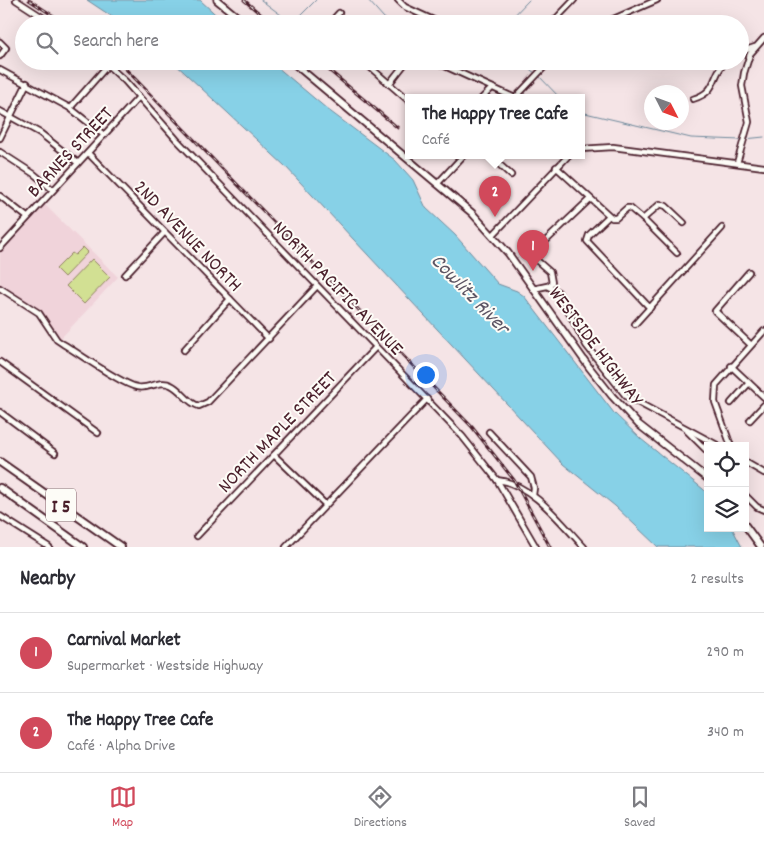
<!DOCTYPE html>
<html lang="en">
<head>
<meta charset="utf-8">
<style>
	:root { --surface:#fff; --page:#f2f2f3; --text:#2b2b33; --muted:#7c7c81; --line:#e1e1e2; --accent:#d1495b }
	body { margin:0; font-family:Dekko,sans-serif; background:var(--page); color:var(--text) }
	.controls { position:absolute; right:15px; bottom:15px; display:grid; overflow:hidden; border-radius:0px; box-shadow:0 5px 20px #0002 }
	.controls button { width:45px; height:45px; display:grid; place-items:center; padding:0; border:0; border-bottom:1px solid var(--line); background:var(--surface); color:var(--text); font:25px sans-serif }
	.compass { position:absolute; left:644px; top:85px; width:45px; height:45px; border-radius:50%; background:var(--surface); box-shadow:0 5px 20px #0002; rotate:132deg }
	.you { position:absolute; left:425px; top:374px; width:18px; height:18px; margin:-12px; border:4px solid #fff; border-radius:50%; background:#1a73e8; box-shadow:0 0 0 8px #1a73e833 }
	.badge { display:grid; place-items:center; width:32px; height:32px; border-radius:50%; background:var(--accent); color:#fff; font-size:16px; font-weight:700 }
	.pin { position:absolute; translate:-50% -41px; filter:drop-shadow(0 1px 2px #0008) }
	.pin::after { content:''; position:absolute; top:26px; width:18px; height:15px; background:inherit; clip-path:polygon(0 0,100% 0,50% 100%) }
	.popup { position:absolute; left:405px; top:94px; width:180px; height:65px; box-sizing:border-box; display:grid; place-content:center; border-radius:0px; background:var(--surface); filter:drop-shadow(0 1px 4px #0005); font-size:16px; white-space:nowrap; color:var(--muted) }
	.popup b { font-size:19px; color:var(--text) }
	.popup::after { content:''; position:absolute; left:50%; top:100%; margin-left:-10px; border:10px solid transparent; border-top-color:var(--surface) }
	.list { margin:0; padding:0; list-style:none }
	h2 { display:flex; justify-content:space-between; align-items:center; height:65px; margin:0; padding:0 20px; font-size:21px }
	h2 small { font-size:16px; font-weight:400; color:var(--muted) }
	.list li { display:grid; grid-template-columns:32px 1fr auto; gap:15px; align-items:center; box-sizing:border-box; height:80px; padding:0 20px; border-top:1px solid var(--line) }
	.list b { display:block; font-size:19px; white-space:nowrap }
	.list p { margin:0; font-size:16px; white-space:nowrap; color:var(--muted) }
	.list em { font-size:16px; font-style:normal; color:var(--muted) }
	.icon { flex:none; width:28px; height:28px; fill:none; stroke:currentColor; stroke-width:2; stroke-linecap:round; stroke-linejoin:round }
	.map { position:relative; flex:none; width:764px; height:547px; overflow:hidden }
	.search { position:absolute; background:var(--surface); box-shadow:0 5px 20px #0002; left:15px; right:15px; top:15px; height:55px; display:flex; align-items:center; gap:12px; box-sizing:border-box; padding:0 18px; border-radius:28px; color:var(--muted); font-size:19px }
	.sheet { height:225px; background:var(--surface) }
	nav { display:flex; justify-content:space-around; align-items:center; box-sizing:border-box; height:70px; border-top:1px solid var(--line); background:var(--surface); font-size:14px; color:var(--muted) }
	nav a { display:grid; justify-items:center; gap:2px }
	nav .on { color:var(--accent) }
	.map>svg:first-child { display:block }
	.built { fill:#f0d3da }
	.green { fill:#d2e093; stroke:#8e805f }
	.water { fill:#87d1e7; stroke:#6f8a9c }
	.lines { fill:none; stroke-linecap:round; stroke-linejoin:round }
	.stream { stroke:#6f8a9c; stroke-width:1 }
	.minor-casing { stroke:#4a1f2b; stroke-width:8 }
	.major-casing { stroke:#4a1f2b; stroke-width:9 }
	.highway-casing { stroke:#4a1f2b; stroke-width:10 }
	.minor { stroke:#fdfcf7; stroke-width:4.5 }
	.major { stroke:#fdfcf7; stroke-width:5.5 }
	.highway { stroke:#fdfcf7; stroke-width:6 }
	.rail-casing { stroke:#4a1f2b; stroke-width:3 }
	.rail { stroke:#fdfcf7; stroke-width:1; stroke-dasharray:4; stroke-linecap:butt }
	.labels { text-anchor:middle; stroke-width:4; stroke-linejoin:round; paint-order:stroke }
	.shield { fill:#fdfcf7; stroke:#806168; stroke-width:1 }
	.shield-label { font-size:19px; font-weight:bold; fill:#4a1f2b }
	.street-label { font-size:20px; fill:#4a1f2b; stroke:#fdfcf7 }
	.water-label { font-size:21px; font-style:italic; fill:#5c5463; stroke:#fdfcf7 }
</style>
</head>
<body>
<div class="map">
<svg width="764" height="547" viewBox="0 0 764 547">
	<rect width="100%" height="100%" fill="#f5e4e6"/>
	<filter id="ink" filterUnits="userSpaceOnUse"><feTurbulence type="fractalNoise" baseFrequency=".02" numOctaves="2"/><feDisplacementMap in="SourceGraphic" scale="10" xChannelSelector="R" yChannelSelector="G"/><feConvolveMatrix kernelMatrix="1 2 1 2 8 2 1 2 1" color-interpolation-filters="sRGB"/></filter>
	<g filter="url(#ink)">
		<!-- built -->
		<polygon class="built" points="45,205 118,277 61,338 40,309 0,284 0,253"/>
		<!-- green -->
		<g class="green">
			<polygon points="83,247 88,252 64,277 56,269 72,253 75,255"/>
			<polygon points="92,259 110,277 84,304 66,286"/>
		</g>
		<!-- water -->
		<g class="water">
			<polygon points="87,0 200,0 226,24 123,24"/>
			<polygon points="172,61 270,61 327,109 395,160 413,180 426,208 455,235 498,284 517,291 524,296 614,413 641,439 703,489 708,494 708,528 732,528 742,547 658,547 615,506 563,464 285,166"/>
		</g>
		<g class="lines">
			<!-- stream -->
			<g class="stream">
				<polyline points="261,0 289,21 298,18 316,0"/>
				<polyline points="368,0 384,18 393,24"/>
				<polyline points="403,24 420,18 435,24"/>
				<polyline points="506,24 529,0"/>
				<polyline points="519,61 535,73"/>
				<polyline points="538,75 560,98"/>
				<polyline points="581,112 691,138 741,140"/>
				<polyline points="745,139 764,137"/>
			</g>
			<defs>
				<g id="minor">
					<polyline points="16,0 53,24"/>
					<polyline points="398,0 405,7 442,24"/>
					<polyline points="329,24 339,13"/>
					<polyline points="551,24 574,0"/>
					<polyline points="602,24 657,0"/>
					<polyline points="0,42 6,48 0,56"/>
					<polyline points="740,52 755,47"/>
					<polyline points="103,61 125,81 177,140 462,436 497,480 536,547"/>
					<polyline points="363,61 409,101"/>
					<polyline points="434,61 515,98"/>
					<polyline points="531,61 545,66"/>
					<polyline points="0,70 70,108 104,135"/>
					<polyline points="389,84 407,61"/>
					<polyline points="482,98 492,88"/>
					<polyline points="515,98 550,61"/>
					<path d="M693 99C720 91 710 74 727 61"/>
					<polyline points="70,108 108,65"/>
					<polyline points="0,111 40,133 78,163"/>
					<polyline points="0,138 27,83"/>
					<polyline points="581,149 613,147 764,167"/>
					<polyline points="0,152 34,174 53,190"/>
					<polyline points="88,153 269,339"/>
					<polyline points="490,156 511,175"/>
					<polyline points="737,163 749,122 742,86 744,73 750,54 764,38"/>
					<polyline points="556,167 612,218 616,218 627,208 630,208 643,219 660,204 666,206 684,223"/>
					<polyline points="438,183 463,156"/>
					<polyline points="0,196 27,217"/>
					<polyline points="609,216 589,235 587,241 650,308"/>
					<polyline points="643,219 677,253"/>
					<polyline points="493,235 568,156"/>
					<polyline points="0,248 139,97"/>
					<polyline points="749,272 715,311 751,345"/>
					<polyline points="125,275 164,233"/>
					<polyline points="548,286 552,283 550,272 534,258 534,252 590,199"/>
					<path d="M0 288 39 313 57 340 63 344C80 354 121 384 137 387 148 390 160 379 171 385 182 390 187 403 199 406L208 402 317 286"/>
					<polyline points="533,289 547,286 558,292 586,345 626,396 719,446"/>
					<polyline points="635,324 722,228"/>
					<polyline points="184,350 230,299"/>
					<polyline points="0,362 98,433"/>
					<polyline points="731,366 764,397"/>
					<polyline points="731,403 749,383"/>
					<polyline points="0,412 55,453"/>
					<polyline points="750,420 764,405"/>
					<polyline points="687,431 708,452"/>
					<polyline points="489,432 531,477 534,488 533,495"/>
					<polyline points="731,446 715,402 716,385 764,331"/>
					<polyline points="274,455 326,505"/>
					<polyline points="745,462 764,473"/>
					<path d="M497 480C532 483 562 524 584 547"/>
					<polyline points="745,495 757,507 764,510"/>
					<polyline points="0,516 49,547"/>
					<polyline points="197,536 376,347"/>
					<polyline points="286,547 427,399"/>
				</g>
				<g id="major">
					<polyline points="217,0 246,24"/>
					<polyline points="291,61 472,213 508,253 589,367 612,396 638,424 708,479"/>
					<polyline points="745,525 761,547"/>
				</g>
				<g id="highway">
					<polyline points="0,462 121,547"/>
					<polyline points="0,488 83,547"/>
				</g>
			</defs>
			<!-- minor casing -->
			<use href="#minor" class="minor-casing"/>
			<!-- major casing -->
			<use href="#major" class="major-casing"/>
			<!-- highway casing -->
			<use href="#highway" class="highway-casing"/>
			<!-- minor -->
			<use href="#minor" class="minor"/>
			<!-- major -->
			<use href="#major" class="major"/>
			<!-- highway -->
			<use href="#highway" class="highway"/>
			<defs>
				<g id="rail">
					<polyline points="29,0 66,24"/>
					<polyline points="244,0 272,24"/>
					<polyline points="118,61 472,427 514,480 550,547"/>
					<polyline points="318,61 398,128"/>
				</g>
			</defs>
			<!-- rail casing -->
			<use href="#rail" class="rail-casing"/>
			<!-- rail -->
			<use href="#rail" class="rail"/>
		</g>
	</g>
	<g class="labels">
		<!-- shield labels -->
		<rect class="shield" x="46" y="488.5" width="30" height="33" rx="4"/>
		<g class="shield-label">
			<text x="61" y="512">I 5</text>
		</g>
		<!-- street labels -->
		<g class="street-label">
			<text transform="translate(69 151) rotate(-47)" y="7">BARNES STREET</text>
			<text transform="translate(189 235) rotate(46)" y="7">2ND AVENUE NORTH</text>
			<text transform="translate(339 287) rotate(46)" y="7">NORTH PACIFIC AVENUE</text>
			<text transform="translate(597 345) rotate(53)" y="7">WESTSIDE HIGHWAY</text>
			<text transform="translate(276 431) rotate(-46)" y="7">NORTH MAPLE STREET</text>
		</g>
		<!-- water labels -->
		<g class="water-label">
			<text transform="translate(471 293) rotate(46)" y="7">Cowlitz River</text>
		</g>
	</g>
</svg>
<div class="controls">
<button><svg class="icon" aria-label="locate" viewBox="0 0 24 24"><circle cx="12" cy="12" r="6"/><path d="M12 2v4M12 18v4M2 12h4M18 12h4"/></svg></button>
<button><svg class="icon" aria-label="layers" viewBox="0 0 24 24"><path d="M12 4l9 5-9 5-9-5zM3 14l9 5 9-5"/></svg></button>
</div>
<svg class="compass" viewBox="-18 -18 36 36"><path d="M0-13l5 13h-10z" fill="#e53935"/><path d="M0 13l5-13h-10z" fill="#7c7c81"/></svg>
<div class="you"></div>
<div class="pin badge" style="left:533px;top:271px">1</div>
<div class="pin badge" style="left:495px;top:217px">2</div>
<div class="popup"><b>The Happy Tree Cafe</b>Café</div>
<div class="search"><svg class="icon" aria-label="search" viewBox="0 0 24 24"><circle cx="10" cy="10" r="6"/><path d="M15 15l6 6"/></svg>Search here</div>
</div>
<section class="sheet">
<h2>Nearby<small>2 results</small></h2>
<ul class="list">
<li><span class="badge">1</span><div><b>Carnival Market</b><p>Supermarket · Westside Highway</p></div><em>290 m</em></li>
<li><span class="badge">2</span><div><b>The Happy Tree Cafe</b><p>Café · Alpha Drive</p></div><em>340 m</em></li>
</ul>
</section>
<nav>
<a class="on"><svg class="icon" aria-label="map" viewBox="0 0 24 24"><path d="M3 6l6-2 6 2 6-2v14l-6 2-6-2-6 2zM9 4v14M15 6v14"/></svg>Map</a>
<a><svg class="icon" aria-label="directions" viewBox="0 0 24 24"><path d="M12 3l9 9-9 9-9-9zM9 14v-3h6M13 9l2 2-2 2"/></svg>Directions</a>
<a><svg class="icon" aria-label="saved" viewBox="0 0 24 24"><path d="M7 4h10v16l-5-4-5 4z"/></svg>Saved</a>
</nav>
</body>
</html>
